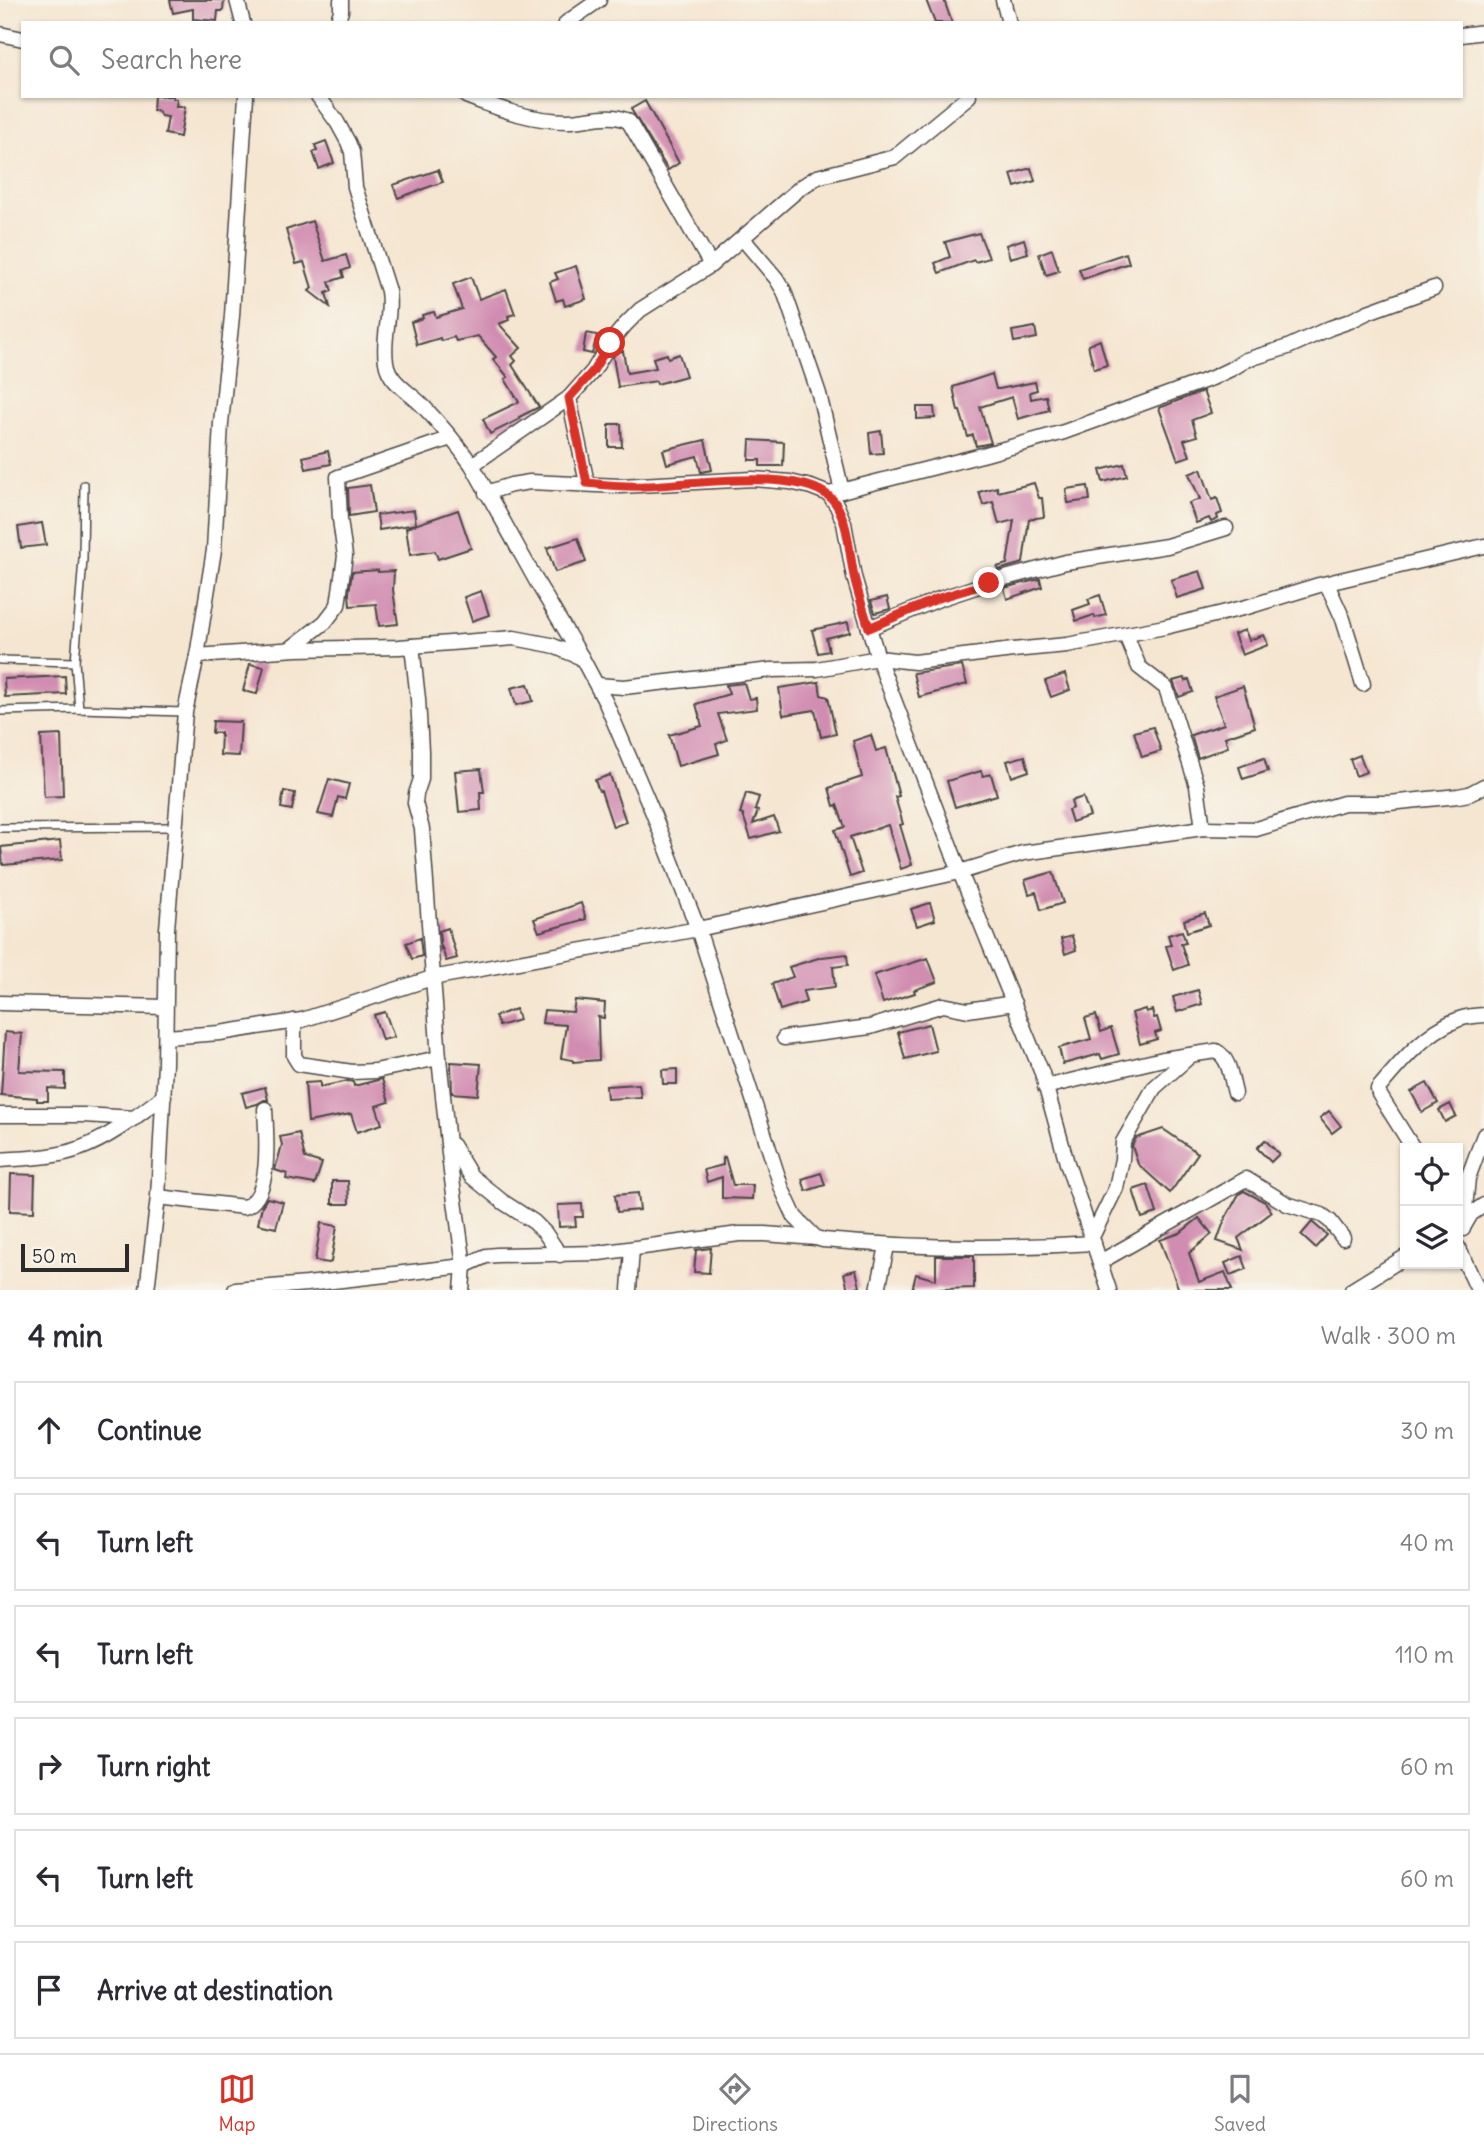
<!DOCTYPE html>
<html lang="en">
<head>
<meta charset="utf-8">
<style>
	:root { --surface:#fff; --page:#f2f2f3; --text:#2b2b33; --muted:#7c7c81; --line:#e1e1e2; --accent:#d93025 }
	body { margin:0; font-family:Delius,sans-serif; background:var(--page); color:var(--text) }
	.controls { position:absolute; right:21px; bottom:21px; display:grid; overflow:hidden; border-radius:0px; box-shadow:0 2px 5px #0004 }
	.controls button { width:63px; height:63px; display:grid; place-items:center; padding:0; border:0; border-bottom:2px solid var(--line); background:var(--surface); color:var(--text); font:35px sans-serif }
	.scale { position:absolute; left:21px; bottom:18px; width:108px; box-sizing:border-box; padding-left:7px; border:4px solid #2b2b2b; border-top:0; font-size:19px; line-height:24px; white-space:nowrap; color:#2b2b2b; -webkit-text-stroke:5px #f7f3e8; paint-order:stroke }
	.stop { position:absolute; width:21px; height:21px; margin:-16px; border:5px solid #d93025; border-radius:50%; background:#fff }
	.stop.end { background:#d93025; border-color:#fff; box-shadow:0 2px 7px #0008 }
	.list { margin:0; padding:0; list-style:none }
	h2 { display:flex; justify-content:space-between; align-items:center; height:91px; margin:0; padding:0 28px; font-size:30px }
	h2 small { font-size:23px; font-weight:400; color:var(--muted) }
	.list li { display:grid; grid-template-columns:46px 1fr auto; gap:21px; align-items:center; box-sizing:border-box; height:98px; margin:0 14px 14px; padding:0 14px; border:2px solid var(--line); border-radius:0px }
	.list b { display:block; font-size:26px; white-space:nowrap }
	.list em { font-size:23px; font-style:normal; color:var(--muted) }
	.icon { flex:none; width:38px; height:38px; fill:none; stroke:currentColor; stroke-width:2; stroke-linecap:round; stroke-linejoin:round }
	.map { position:relative; flex:none; width:1484px; height:1290px; overflow:hidden }
	.search { position:absolute; background:var(--surface); box-shadow:0 2px 5px #0004; left:21px; right:21px; top:21px; height:77px; display:flex; align-items:center; gap:18px; box-sizing:border-box; padding:0 24px; border-radius:0px; color:var(--muted); font-size:26px }
	.sheet { height:763px; background:var(--surface) }
	nav { display:flex; justify-content:space-around; align-items:center; box-sizing:border-box; height:98px; border-top:2px solid var(--line); background:var(--surface); font-size:19px; color:var(--muted) }
	nav a { display:grid; justify-items:center; gap:4px }
	nav .on { color:var(--accent) }
	.map>svg:first-child { display:block }
	.building { fill:#d18cb1 }
	.lines { fill:none; stroke-linecap:round; stroke-linejoin:round }
	.lane-casing { stroke:#494744; stroke-width:10 }
	.street-casing { stroke:#494744; stroke-width:17 }
	.lane { stroke:#fff; stroke-width:7 }
	.street { stroke:#fff; stroke-width:14 }
	.route { stroke:#d93025; stroke-width:9 }
</style>
</head>
<body>
<div class="map">
<svg width="1484" height="1290" viewBox="0 0 1484 1290">
	<rect width="100%" height="100%" fill="#f7f3e8"/>
	<filter id="ink" filterUnits="userSpaceOnUse"><feTurbulence type="fractalNoise" baseFrequency=".0143" numOctaves="2"/><feDisplacementMap in="SourceGraphic" scale="14" xChannelSelector="R" yChannelSelector="G"/><feConvolveMatrix kernelMatrix="1 2 1 2 8 2 1 2 1" color-interpolation-filters="sRGB"/></filter>
	<filter id="wash" filterUnits="userSpaceOnUse"><feTurbulence type="fractalNoise" baseFrequency=".00686" numOctaves="4" result="noise"/><feDisplacementMap in="SourceGraphic" scale="28" xChannelSelector="R" yChannelSelector="G"/><feGaussianBlur stdDeviation="1.57" result="paint"/><feColorMatrix in="noise" values="0 0 0 0 0 0 0 0 0 0 0 0 0 0 0 0 0 1.4 0 .05"/><feComposite in="paint" operator="in"/></filter>
	<g filter="url(#wash)">
		<rect width="100%" height="100%" fill="#f5e6d1"/>
		<g id="blocks">
			<!-- building -->
			<g class="building">
				<polygon points="170,0 224,0 223,11 218,11 217,21 193,19 193,9 173,13"/>
				<polygon points="926,0 944,0 952,23 935,23"/>
				<polygon points="154,96 173,96 173,99 177,99 176,107 185,107 180,137 165,134 168,117 161,116 158,111 153,110"/>
				<polygon points="645,101 679,163 668,170 631,109"/>
				<polygon points="326,141 334,163 319,169 313,152 317,151 315,145"/>
				<polygon points="1031,168 1035,181 1015,187 1011,174"/>
				<polygon points="438,170 443,182 398,198 393,185"/>
				<polygon points="312,221 325,261 346,255 350,268 342,271 344,277 329,282 332,291 326,293 330,307 309,291 312,288 304,262 296,264 286,230"/>
				<polygon points="979,233 989,258 975,262 974,260 939,273 935,263 950,257 945,242"/>
				<polygon points="1024,239 1028,253 1010,258 1006,245"/>
				<polygon points="1052,249 1059,271 1046,275 1039,254"/>
				<polygon points="1126,253 1129,263 1083,279 1079,269"/>
				<polygon points="576,266 586,299 565,306 563,299 556,301 550,282 558,279 555,273"/>
				<polygon points="471,277 479,299 506,289 515,314 508,316 509,320 499,324 521,348 512,356 516,361 512,365 539,407 519,417 520,419 490,434 483,419 519,402 505,379 508,377 493,359 496,357 478,336 456,341 454,337 441,341 440,338 417,345 411,322 423,318 422,315 434,312 436,317 462,309 453,284"/>
				<polygon points="1035,327 1037,338 1014,342 1012,331"/>
				<polygon points="586,333 597,335 592,354 583,352"/>
				<polygon points="1100,340 1107,365 1094,369 1088,345"/>
				<polygon points="623,351 627,373 656,368 653,358 667,354 668,358 679,354 686,376 657,384 656,381 618,387 613,357 616,352"/>
				<polygon points="992,374 996,389 999,389 1035,382 1037,390 1030,392 1031,399 1046,396 1049,410 1018,419 1012,397 980,407 991,443 976,446 973,435 968,437 960,411 958,411 953,387"/>
				<polygon points="1203,391 1211,413 1192,420 1197,436 1184,440 1190,456 1178,460 1159,408"/>
				<polygon points="917,407 934,407 935,418 917,419"/>
				<polygon points="609,424 621,424 622,447 609,447"/>
				<polygon points="881,431 883,453 871,454 869,433"/>
				<polygon points="705,440 712,470 701,472 697,456 667,464 663,450"/>
				<polygon points="750,440 784,442 783,466 760,466 760,460 749,460"/>
				<polygon points="328,451 331,464 306,469 303,457"/>
				<polygon points="1124,464 1127,476 1103,482 1100,470"/>
				<polygon points="1201,469 1212,500 1217,498 1222,513 1217,515 1218,519 1211,522 1209,518 1196,523 1189,503 1200,499 1189,474"/>
				<polygon points="1034,483 1039,498 1042,498 1044,517 1029,519 1023,563 998,570 997,567 1007,564 1014,520 999,524 993,502 983,505 979,492 997,487 998,492"/>
				<polygon points="370,485 374,512 349,516 348,488"/>
				<polygon points="1088,486 1090,500 1068,503 1066,489"/>
				<polygon points="414,510 416,524 379,530 377,515"/>
				<polygon points="458,510 471,548 438,559 435,551 410,555 406,528"/>
				<polygon points="42,523 46,545 21,548 18,527"/>
				<polygon points="578,538 586,562 555,572 547,548"/>
				<polygon points="378,570 378,572 394,571 393,590 398,624 379,626 376,604 350,606 349,593 352,572"/>
				<polygon points="1200,571 1206,589 1177,598 1171,580"/>
				<polygon points="1040,579 1042,587 1007,599 1004,588"/>
				<polygon points="481,591 489,615 472,621 464,597"/>
				<polygon points="1100,595 1106,615 1095,618 1094,615 1076,621 1073,610 1090,604 1088,599"/>
				<polygon points="887,597 890,609 875,613 871,601"/>
				<polygon points="848,622 850,632 826,638 829,651 818,653 812,630"/>
				<polygon points="1245,630 1249,640 1264,635 1268,645 1242,655 1234,634"/>
				<polygon points="250,664 264,667 257,694 243,691"/>
				<polygon points="962,666 967,684 919,697 913,673"/>
				<polygon points="1065,674 1070,690 1051,697 1045,681"/>
				<polygon points="65,676 66,694 5,697 4,679"/>
				<polygon points="1184,678 1186,681 1189,679 1193,692 1179,697 1173,681"/>
				<polygon points="819,682 821,695 828,697 836,734 821,737 815,710 783,715 779,688"/>
				<polygon points="744,683 749,699 756,698 757,709 718,714 727,740 716,744 719,754 678,766 669,735 702,726 696,704 729,694 726,685"/>
				<polygon points="528,684 533,701 516,705 511,688"/>
				<polygon points="1243,686 1255,727 1225,737 1228,747 1198,758 1191,735 1224,724 1214,696"/>
				<polygon points="213,721 241,722 239,756 220,755 221,733 212,733"/>
				<polygon points="1153,727 1161,751 1142,757 1134,732"/>
				<polygon points="61,735 63,796 44,797 41,736"/>
				<polygon points="871,735 876,751 886,748 899,796 895,797 903,824 900,825 912,865 901,869 888,825 850,837 862,873 850,877 835,830 845,827 837,805 834,806 829,788 862,777 853,741"/>
				<polygon points="1360,755 1366,772 1356,776 1350,759"/>
				<polygon points="1025,756 1029,771 1012,777 1007,761"/>
				<polygon points="1264,758 1268,771 1243,779 1239,767"/>
				<polygon points="481,769 484,792 480,792 481,810 459,812 455,771"/>
				<polygon points="981,771 983,776 991,774 997,795 955,807 947,781"/>
				<polygon points="610,775 626,822 613,827 601,791 599,791 595,780"/>
				<polygon points="329,779 349,784 345,799 338,797 333,817 318,814"/>
				<polygon points="284,791 295,793 292,810 281,808"/>
				<polygon points="746,793 759,797 755,810 758,811 753,824 774,817 779,831 751,839 743,815 740,814"/>
				<polygon points="1083,797 1090,816 1072,822 1068,810 1073,808 1071,801"/>
				<polygon points="60,841 62,860 3,865 1,847"/>
				<polygon points="1053,872 1063,903 1041,910 1036,892 1029,894 1025,880"/>
				<polygon points="581,903 586,919 539,932 534,919"/>
				<polygon points="930,903 935,920 917,926 911,909"/>
				<polygon points="1205,913 1209,925 1187,932 1184,920"/>
				<polygon points="448,928 457,958 446,961 442,948 441,949 439,931"/>
				<polygon points="1182,931 1186,943 1181,944 1188,965 1174,970 1166,946 1171,945 1168,935"/>
				<polygon points="1072,936 1076,950 1065,954 1061,939"/>
				<polygon points="420,938 422,956 412,959 406,943"/>
				<polygon points="847,954 848,965 833,967 835,987 803,991 806,1002 780,1010 772,984 793,977 789,967 822,957"/>
				<polygon points="928,958 937,982 914,990 915,993 883,1003 874,975"/>
				<polygon points="1198,990 1202,1004 1177,1012 1173,997"/>
				<polygon points="575,1000 605,1003 604,1018 598,1017 599,1060 573,1062 573,1060 561,1058 566,1025 542,1023 544,1010 573,1012"/>
				<polygon points="516,1009 519,1020 499,1026 495,1016"/>
				<polygon points="1145,1009 1146,1012 1152,1010 1154,1018 1157,1017 1161,1031 1155,1033 1157,1039 1140,1044 1132,1013"/>
				<polygon points="385,1012 394,1037 382,1040 374,1015"/>
				<polygon points="1096,1015 1101,1032 1111,1028 1119,1054 1102,1059 1100,1054 1063,1064 1059,1048 1091,1039 1085,1018"/>
				<polygon points="929,1024 936,1051 905,1059 898,1032"/>
				<polygon points="5,1032 22,1034 19,1071 65,1072 65,1089 48,1088 48,1101 37,1101 37,1098 1,1095"/>
				<polygon points="451,1062 481,1064 478,1095 452,1093"/>
				<polygon points="677,1069 677,1084 663,1084 662,1070"/>
				<polygon points="382,1079 389,1102 376,1106 382,1124 357,1132 351,1114 308,1122 305,1083 320,1082 320,1087 348,1081 353,1082 354,1086"/>
				<polygon points="1427,1083 1438,1103 1422,1112 1411,1092"/>
				<polygon points="639,1084 641,1097 607,1099 606,1086"/>
				<polygon points="265,1087 268,1100 264,1100 257,1104 246,1107 242,1093"/>
				<polygon points="1450,1104 1456,1116 1445,1122 1439,1110"/>
				<polygon points="1329,1111 1341,1126 1332,1133 1320,1118"/>
				<polygon points="1163,1129 1198,1153 1170,1193 1138,1164 1132,1146 1136,1138"/>
				<polygon points="299,1133 305,1158 322,1163 315,1184 286,1179 287,1174 275,1170 282,1145 280,1137"/>
				<polygon points="1265,1140 1279,1154 1271,1162 1257,1148"/>
				<polygon points="725,1157 733,1185 753,1185 752,1199 722,1198 722,1177 707,1182 704,1170 723,1165 723,1158"/>
				<polygon points="821,1173 825,1185 806,1191 802,1179"/>
				<polygon points="11,1174 35,1175 34,1212 10,1211"/>
				<polygon points="332,1181 348,1181 349,1204 332,1204"/>
				<polygon points="1148,1185 1157,1213 1142,1218 1133,1190"/>
				<polygon points="1244,1191 1265,1202 1272,1212 1238,1238 1243,1250 1217,1241 1225,1219 1239,1194"/>
				<polygon points="638,1193 640,1210 617,1212 615,1195"/>
				<polygon points="267,1198 283,1202 276,1228 258,1224 262,1206"/>
				<polygon points="582,1204 583,1217 575,1217 576,1226 559,1227 558,1205"/>
				<polygon points="1199,1218 1212,1234 1189,1253 1199,1282 1225,1272 1232,1290 1179,1290 1160,1240 1180,1233"/>
				<polygon points="1312,1222 1327,1235 1315,1248 1301,1235"/>
				<polygon points="321,1223 337,1226 331,1262 329,1263 315,1261"/>
				<polygon points="711,1248 709,1273 694,1272 696,1250"/>
				<polygon points="936,1256 974,1256 974,1288 912,1290 916,1274 936,1280"/>
				<polygon points="1242,1256 1247,1269 1230,1275 1225,1263"/>
				<polygon points="856,1270 860,1287 848,1290 844,1273"/>
			</g>
		</g>
	</g>
	<g filter="url(#ink)">
		<use href="#blocks" fill-opacity="0" stroke="#494744" stroke-width="2"/>
		<g class="lines">
			<defs>
				<g id="lane">
					<polyline points="0,660 75,662"/>
					<polyline points="79,709 75,662 83,559 84,485"/>
					<polyline points="0,711 79,709 185,712"/>
					<polyline points="0,828 175,827"/>
				</g>
				<g id="street">
					<polyline points="237,0 243,23"/>
					<polyline points="1003,0 1009,23"/>
					<polyline points="337,23 341,11 341,0"/>
					<polyline points="566,23 599,0"/>
					<polyline points="0,34 23,39"/>
					<polyline points="1461,35 1484,32"/>
					<path d="M318 96 337 122 348 142 352 152 355 187 388 291C392 315 382 338 386 362 389 383 410 392 423 406 441 425 457 444 472 465L538 584 582 658 606 703 653 813 698 929 782 1189 795 1217 816 1238 823 1240C913 1248 1004 1249 1094 1243"/>
					<path d="M466 96C499 109 532 121 568 121 587 121 612 111 629 122L711 265"/>
					<polyline points="743,239 776,278 784,291 819,394 842,491"/>
					<polyline points="569,398 587,483"/>
					<polyline points="472,465 569,398 593,371 610,343 625,325 640,310 711,265 800,188 817,177 895,157 969,96"/>
					<polyline points="486,493 511,485 530,482 620,486 753,479 790,482 811,487 829,494 837,506 844,523 854,577 878,658 960,872 1042,1073 1067,1163 1109,1290"/>
					<polyline points="829,494 986,454 1064,432 1212,378 1233,368 1246,360 1288,347 1330,328 1350,321 1368,312 1434,288"/>
					<polyline points="1327,584 1343,619 1363,684"/>
					<polyline points="869,628 939,599 994,581 1066,562 1167,546 1226,528"/>
					<polyline points="1126,635 1139,667 1166,688 1197,786 1203,828"/>
					<polyline points="412,646 418,699 421,751 421,779 416,794 415,803 422,829 439,1058 451,1172 464,1266 462,1290"/>
					<polyline points="290,649 325,622 338,605 345,556 340,519 338,477 451,438"/>
					<polyline points="197,656 296,649 399,647 514,638 551,645 582,658"/>
					<polyline points="597,685 624,687 771,670 817,669 878,658 915,662 1013,650 1067,645 1165,627 1247,607 1319,585 1484,546"/>
					<polyline points="0,1003 165,1007"/>
					<polyline points="294,1021 294,1056 299,1064 352,1072 375,1071 439,1058"/>
					<polyline points="166,1037 220,1033 302,1020 432,978 698,929 960,872 1023,853 1203,828 1256,829 1344,803 1389,803 1458,796 1469,794 1484,786"/>
					<polyline points="784,1038 870,1027 943,1005 968,1010 1014,1003"/>
					<path d="M1045 1087 1163 1059 1216 1051C1230 1058 1231 1079 1235 1093"/>
					<polyline points="0,1115 83,1115 135,1118"/>
					<polyline points="452,1145 471,1176 503,1202 534,1222 545,1233 560,1255"/>
					<path d="M1413 1148 1379 1094 1378 1089C1399 1064 1425 1032 1457 1020 1465 1016 1475 1016 1484 1015"/>
					<path d="M0 1160C27 1158 55 1158 81 1148 111 1137 138 1115 164 1096"/>
					<path d="M158 1197 244 1207C273 1199 266 1132 265 1109"/>
					<polyline points="1464,1226 1471,1214 1484,1205"/>
					<polyline points="1463,1229 1468,1178 1484,1135"/>
					<polyline points="1092,1237 1116,1188 1122,1159 1123,1142 1154,1088 1191,1055"/>
					<polyline points="1458,1247 1478,1290"/>
					<polyline points="1100,1262 1246,1179 1287,1204 1322,1215 1330,1221 1343,1238"/>
					<polyline points="147,1290 158,1197 165,1064 167,929 185,712 197,656 214,550 221,423 232,316 246,96"/>
					<polyline points="235,1290 307,1284 464,1266 486,1256 497,1255 599,1253 739,1234 765,1234 816,1238"/>
					<polyline points="629,1290 632,1249"/>
					<polyline points="878,1290 887,1246"/>
					<polyline points="1352,1290 1405,1257"/>
				</g>
			</defs>
			<!-- lane casing -->
			<use href="#lane" class="lane-casing"/>
			<!-- street casing -->
			<use href="#street" class="street-casing"/>
			<!-- lane -->
			<use href="#lane" class="lane"/>
			<!-- street -->
			<use href="#street" class="street"/>
		</g>
	</g>
	<g class="lines" filter="url(#ink)">
		<!-- route -->
		<path class="route" d="M610 343 593 371 569 398 587 483C606 485 626 487 645 486 688 485 810 464 836 504 849 525 849 553 854 576 858 594 864 611 869 628L939 598 989 583"/>
	</g>
</svg>
<div class="controls">
<button><svg class="icon" aria-label="locate" viewBox="0 0 24 24"><circle cx="12" cy="12" r="6"/><path d="M12 2v4M12 18v4M2 12h4M18 12h4"/></svg></button>
<button><svg class="icon" aria-label="layers" viewBox="0 0 24 24"><path d="M12 4l9 5-9 5-9-5zM3 14l9 5 9-5"/></svg></button>
</div>
<div class="scale">50 m</div>
<div class="stop" style="left:610px;top:343px"></div>
<div class="stop end" style="left:989px;top:583px"></div>
<div class="search"><svg class="icon" aria-label="search" viewBox="0 0 24 24"><circle cx="10" cy="10" r="6"/><path d="M15 15l6 6"/></svg>Search here</div>
</div>
<section class="sheet">
<h2>4 min<small>Walk · 300 m</small></h2>
<ul class="list">
<li><svg class="icon" aria-label="ahead" viewBox="0 0 24 24"><path d="M12 20V5M6 11l6-6 6 6"/></svg><div><b>Continue</b></div><em>30 m</em></li>
<li><svg class="icon" aria-label="left" viewBox="0 0 24 24"><path d="M17 20v-9H6M10 6l-5 5 5 5"/></svg><div><b>Turn left</b></div><em>40 m</em></li>
<li><svg class="icon" aria-label="left" viewBox="0 0 24 24"><path d="M17 20v-9H6M10 6l-5 5 5 5"/></svg><div><b>Turn left</b></div><em>110 m</em></li>
<li><svg class="icon" aria-label="right" viewBox="0 0 24 24"><path d="M7 20v-9h11M14 6l5 5-5 5"/></svg><div><b>Turn right</b></div><em>60 m</em></li>
<li><svg class="icon" aria-label="left" viewBox="0 0 24 24"><path d="M17 20v-9H6M10 6l-5 5 5 5"/></svg><div><b>Turn left</b></div><em>60 m</em></li>
<li><svg class="icon" aria-label="arrive" viewBox="0 0 24 24"><path d="M6 21V4h12l-3 4 3 4H6"/></svg><div><b>Arrive at destination</b></div></li>
</ul>
</section>
<nav>
<a class="on"><svg class="icon" aria-label="map" viewBox="0 0 24 24"><path d="M3 6l6-2 6 2 6-2v14l-6 2-6-2-6 2zM9 4v14M15 6v14"/></svg>Map</a>
<a><svg class="icon" aria-label="directions" viewBox="0 0 24 24"><path d="M12 3l9 9-9 9-9-9zM9 14v-3h6M13 9l2 2-2 2"/></svg>Directions</a>
<a><svg class="icon" aria-label="saved" viewBox="0 0 24 24"><path d="M7 4h10v16l-5-4-5 4z"/></svg>Saved</a>
</nav>
</body>
</html>
